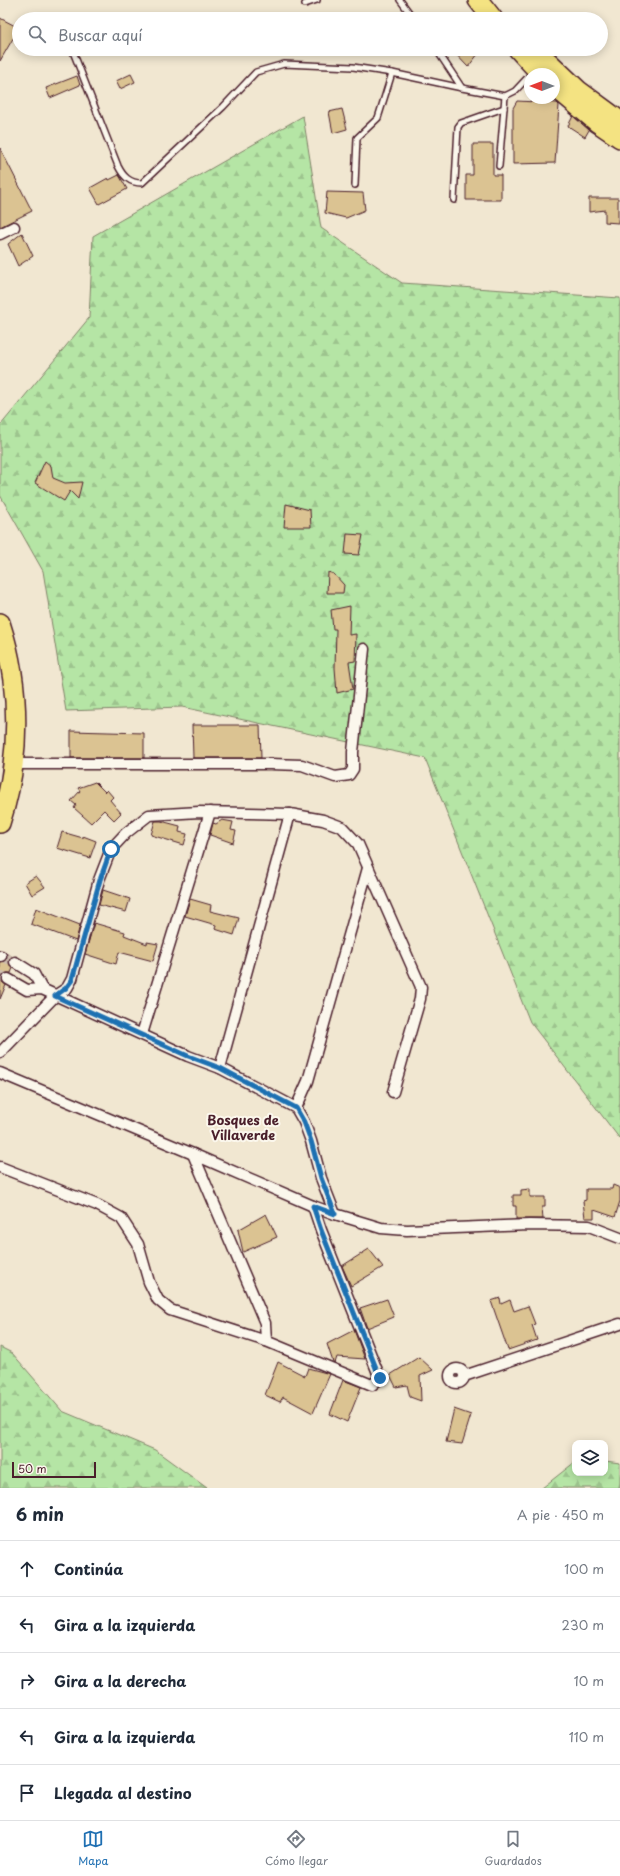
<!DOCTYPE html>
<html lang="es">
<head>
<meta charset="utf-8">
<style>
	:root { --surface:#fff; --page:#f6f6f7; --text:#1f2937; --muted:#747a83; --line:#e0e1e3; --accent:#1f6fb2 }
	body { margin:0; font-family:"Playpen Sans",sans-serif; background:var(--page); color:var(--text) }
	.controls { position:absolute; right:12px; bottom:12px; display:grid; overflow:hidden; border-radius:8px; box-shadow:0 2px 10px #0003 }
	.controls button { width:36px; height:36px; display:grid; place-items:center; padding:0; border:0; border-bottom:1px solid var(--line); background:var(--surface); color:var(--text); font:20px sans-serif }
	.compass { position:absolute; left:524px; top:68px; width:36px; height:36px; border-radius:50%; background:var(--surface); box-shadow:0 2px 10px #0003; rotate:270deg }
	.scale { position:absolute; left:12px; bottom:10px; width:84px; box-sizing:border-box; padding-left:4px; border:2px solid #4a1f2b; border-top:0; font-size:11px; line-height:14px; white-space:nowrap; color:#4a1f2b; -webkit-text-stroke:3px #fbf7ec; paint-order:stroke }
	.stop { position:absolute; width:12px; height:12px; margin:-9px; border:3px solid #1f6fb2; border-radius:50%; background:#fff }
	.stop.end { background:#1f6fb2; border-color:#fff; box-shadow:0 1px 4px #0008 }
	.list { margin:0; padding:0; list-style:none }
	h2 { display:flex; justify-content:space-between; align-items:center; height:52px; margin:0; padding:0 16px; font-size:17px }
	h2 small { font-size:13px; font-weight:400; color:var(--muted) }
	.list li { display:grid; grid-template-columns:26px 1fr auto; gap:12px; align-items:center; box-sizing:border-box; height:56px; padding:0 16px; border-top:1px solid var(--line) }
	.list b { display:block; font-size:15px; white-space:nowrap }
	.list em { font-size:13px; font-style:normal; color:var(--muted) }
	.icon { flex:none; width:22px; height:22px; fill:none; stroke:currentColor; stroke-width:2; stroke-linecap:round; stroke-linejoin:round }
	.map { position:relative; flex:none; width:620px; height:1488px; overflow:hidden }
	.search { position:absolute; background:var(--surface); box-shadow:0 2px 10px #0003; left:12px; right:12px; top:12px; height:44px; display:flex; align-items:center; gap:10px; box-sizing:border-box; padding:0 14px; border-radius:22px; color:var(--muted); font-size:15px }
	.sheet { height:332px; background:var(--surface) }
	nav { display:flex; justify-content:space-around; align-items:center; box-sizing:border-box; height:56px; border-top:1px solid var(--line); background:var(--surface); font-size:11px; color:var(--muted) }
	nav a { display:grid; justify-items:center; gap:2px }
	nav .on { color:var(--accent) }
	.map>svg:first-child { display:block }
	.forest { fill:url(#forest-firs); stroke:#808268 }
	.building { fill:#dbc392; stroke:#4a1f2b }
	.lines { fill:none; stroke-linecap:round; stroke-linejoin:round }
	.street-tunnel { stroke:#d0bfb0; stroke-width:10; stroke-dasharray:10 5; stroke-linecap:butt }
	.lane-casing { stroke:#4a1f2b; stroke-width:8 }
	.street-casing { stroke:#4a1f2b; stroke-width:13 }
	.highway-casing { stroke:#4a1f2b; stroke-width:22 }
	.lane { stroke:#fbf7ec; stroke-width:5 }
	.street { stroke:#fbf7ec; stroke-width:10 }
	.highway { stroke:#f4e382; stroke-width:19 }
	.route { stroke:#1f6fb2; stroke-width:5 }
	.labels { text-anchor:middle; stroke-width:4; stroke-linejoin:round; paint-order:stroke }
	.neighbourhood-label { font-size:13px; font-weight:bold; fill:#4a1f2b; stroke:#fbf7ec }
</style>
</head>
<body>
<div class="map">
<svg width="620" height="1488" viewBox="0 0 620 1488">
	<defs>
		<pattern id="forest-firs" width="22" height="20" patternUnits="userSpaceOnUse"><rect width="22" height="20" fill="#b5e5a5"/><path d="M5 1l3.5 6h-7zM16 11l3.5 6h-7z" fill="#9dc48e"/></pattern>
	</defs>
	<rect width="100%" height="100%" fill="#f1e7d1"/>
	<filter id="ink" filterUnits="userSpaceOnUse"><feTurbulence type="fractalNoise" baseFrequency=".025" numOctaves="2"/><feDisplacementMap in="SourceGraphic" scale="8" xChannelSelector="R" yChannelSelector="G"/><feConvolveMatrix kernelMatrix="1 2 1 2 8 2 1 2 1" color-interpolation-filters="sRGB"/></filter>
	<g filter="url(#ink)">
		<!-- forest -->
		<g class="forest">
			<polygon points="303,116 321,228 402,283 620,298 620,1139 530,1022 425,758 182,707 66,711 43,571 0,495 0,426 89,318 93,236"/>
			<polygon points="0,1347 12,1353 62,1411 155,1450 207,1488 0,1488"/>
			<polygon points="605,1461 620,1463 620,1488 542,1488 575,1462 575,1473 605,1473"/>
		</g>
		<!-- building -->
		<g class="building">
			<polygon points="0,18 19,28 0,61"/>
			<polygon points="451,49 482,49 468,67"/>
			<polygon points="131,74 135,82 120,89 116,81"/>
			<polygon points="77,76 80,85 50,98 46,88"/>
			<polygon points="517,101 557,103 559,105 555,163 513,164 513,108"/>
			<polygon points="342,109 347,129 333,133 329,112"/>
			<polygon points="573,116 589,130 585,137 568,126"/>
			<polygon points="473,144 493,144 493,175 501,175 501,200 466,200 466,175 473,175"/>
			<polygon points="0,148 32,211 0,227"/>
			<polygon points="119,175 127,189 99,204 90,188 108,178 109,180"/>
			<polygon points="327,192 363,193 365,210 346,218 325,213"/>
			<polygon points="589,198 618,198 618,223 605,222 605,210 589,212"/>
			<polygon points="22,233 33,256 18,266 8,244"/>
			<polygon points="45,461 51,466 53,478 65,483 82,482 78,499 70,491 64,501 35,483"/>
			<polygon points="286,504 310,510 311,527 284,527"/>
			<polygon points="347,534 363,535 359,555 345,554"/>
			<polygon points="328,572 334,574 344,585 343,593 327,593"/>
			<polygon points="350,606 349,635 356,634 355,661 349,662 353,689 337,693 335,668 336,629 333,629 331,610"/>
			<polygon points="192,725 260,725 261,758 193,758"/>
			<polygon points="71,731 144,733 144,758 71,758"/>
			<polygon points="95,782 105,792 107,790 113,797 110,800 121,813 114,820 104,810 91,823 74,808 76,805 71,801 80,791 78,788"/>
			<polygon points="222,820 233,822 231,830 236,831 233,843 210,835 213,823 216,824"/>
			<polygon points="155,821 161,821 180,826 179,832 187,834 184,845 151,835"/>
			<polygon points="62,832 83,838 83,836 96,841 90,858 57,848"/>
			<polygon points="36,876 45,887 32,895 25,883"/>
			<polygon points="103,890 130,899 126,912 99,905"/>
			<polygon points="190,899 211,905 210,911 239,918 234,935 215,929 216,925 185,916"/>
			<polygon points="36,908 80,925 76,941 31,924"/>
			<polygon points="94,923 125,932 124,935 147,944 147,942 158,944 153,961 119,952 116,964 85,954"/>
			<polygon points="7,954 12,956 9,962 13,968 11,973 5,973 2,976 2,982 6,985 0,999 0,962 6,960"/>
			<polygon points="613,1185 620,1188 620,1201 615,1217 594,1210 594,1218 585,1218 583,1201 586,1200 586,1189 612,1189"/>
			<polygon points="530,1189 530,1197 545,1197 545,1207 542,1207 543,1219 516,1219 516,1206 513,1206 513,1195 521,1195 521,1190"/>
			<polygon points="266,1214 277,1237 243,1252 238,1230"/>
			<polygon points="369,1249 383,1267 351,1286 342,1266"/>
			<polygon points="500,1298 501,1304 510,1300 514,1311 528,1306 535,1324 532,1325 537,1340 508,1350 491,1301"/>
			<polygon points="387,1299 394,1317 367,1328 360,1308"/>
			<polygon points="354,1330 365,1359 337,1357 335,1363 333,1362 327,1344"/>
			<polygon points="419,1357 433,1370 420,1376 421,1401 410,1397 407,1385 396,1387 390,1375"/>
			<polygon points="278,1362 305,1376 308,1368 330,1374 313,1413 283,1397 280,1402 265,1395"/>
			<polygon points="343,1380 361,1387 347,1422 330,1414"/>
			<polygon points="454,1409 471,1415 462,1444 446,1442"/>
		</g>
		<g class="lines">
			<!-- street-tunnel -->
			<g class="street-tunnel">
				<polyline points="1,956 15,962"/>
				<polyline points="0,975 8,979"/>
			</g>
			<defs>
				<g id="lane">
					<polyline points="400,0 414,19"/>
					<polyline points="305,4 317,0"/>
					<path d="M72 49 118 166C123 176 129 183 142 183L223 107 256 72 284 64 353 67 392 73 462 88"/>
					<polyline points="436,49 462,88 505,96 515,91 530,75"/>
					<polyline points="499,166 505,96"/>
					<polyline points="355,185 357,138 378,118 392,73"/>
					<polyline points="454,200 458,127 461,123 504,108"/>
				</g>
				<g id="street">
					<polyline points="0,234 14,227"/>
					<polyline points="13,764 270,764 302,765 335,777 349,775 353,769 353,752 364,649"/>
					<polyline points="0,956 1,956"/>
					<polyline points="15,962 34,974 42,989"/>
					<polyline points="8,979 27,990 42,989 188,1056 220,1068 296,1108 304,1122 311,1141 321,1178 335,1214 381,1228 407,1230 529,1225 589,1226 620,1238"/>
					<polyline points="142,1034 210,812"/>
					<polyline points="0,1053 55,996 67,988 72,979 99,880 111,849 126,833 149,815 199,812 290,814 323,820 342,827 358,844 421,987 420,999 393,1092"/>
					<polyline points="220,1068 290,814"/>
					<polyline points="0,1073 193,1154 313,1206 335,1214"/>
					<polyline points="296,1108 308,1081 368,868"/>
					<polyline points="193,1154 265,1323 266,1341"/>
					<polyline points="0,1167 97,1205 121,1218 138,1244 149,1282 158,1300 170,1310 266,1341 372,1385 380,1378 321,1230 313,1206"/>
					<circle cx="457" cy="1376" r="7"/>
					<polyline points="464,1376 620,1324"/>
				</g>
				<g id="highway">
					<polyline points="478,0 493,19"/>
					<polyline points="518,49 541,74"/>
					<polyline points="535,49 579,91 620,121"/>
					<polyline points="554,86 598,123 620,138"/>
					<path d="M0 623C21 687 21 759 0 823"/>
				</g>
			</defs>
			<!-- lane casing -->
			<use href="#lane" class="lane-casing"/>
			<!-- street casing -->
			<use href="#street" class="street-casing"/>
			<!-- highway casing -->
			<use href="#highway" class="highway-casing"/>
			<!-- lane -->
			<use href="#lane" class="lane"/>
			<!-- street -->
			<use href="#street" class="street"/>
			<!-- highway -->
			<use href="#highway" class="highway"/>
		</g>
	</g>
	<g class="lines" filter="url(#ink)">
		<!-- route -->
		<polyline class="route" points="111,849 100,880 72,980 66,988 55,996 188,1056 220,1068 296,1108 304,1122 311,1141 321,1178 335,1214 313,1206 321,1230 380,1378"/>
	</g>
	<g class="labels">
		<!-- neighbourhood labels -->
		<g class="neighbourhood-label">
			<text x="243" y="1125">Bosques de<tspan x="243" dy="15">Villaverde</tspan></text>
		</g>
	</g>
</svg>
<div class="controls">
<button><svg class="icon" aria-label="layers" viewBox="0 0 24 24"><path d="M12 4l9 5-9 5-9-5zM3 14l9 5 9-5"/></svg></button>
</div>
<svg class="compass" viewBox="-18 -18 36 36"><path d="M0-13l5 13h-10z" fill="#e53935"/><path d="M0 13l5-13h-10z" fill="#747a83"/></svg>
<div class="scale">50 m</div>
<div class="stop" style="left:111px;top:849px"></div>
<div class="stop end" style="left:380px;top:1378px"></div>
<div class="search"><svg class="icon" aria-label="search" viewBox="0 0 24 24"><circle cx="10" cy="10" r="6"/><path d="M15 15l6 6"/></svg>Buscar aquí</div>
</div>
<section class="sheet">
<h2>6 min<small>A pie · 450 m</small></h2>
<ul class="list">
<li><svg class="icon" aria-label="ahead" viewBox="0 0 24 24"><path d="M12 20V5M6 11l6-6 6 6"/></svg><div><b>Continúa</b></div><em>100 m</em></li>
<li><svg class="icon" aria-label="left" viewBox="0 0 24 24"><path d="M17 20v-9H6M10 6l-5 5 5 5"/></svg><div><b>Gira a la izquierda</b></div><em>230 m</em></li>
<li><svg class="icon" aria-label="right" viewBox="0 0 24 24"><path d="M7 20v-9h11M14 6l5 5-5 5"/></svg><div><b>Gira a la derecha</b></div><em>10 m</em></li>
<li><svg class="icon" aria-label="left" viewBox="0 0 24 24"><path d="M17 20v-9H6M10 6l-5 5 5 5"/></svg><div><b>Gira a la izquierda</b></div><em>110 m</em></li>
<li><svg class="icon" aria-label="arrive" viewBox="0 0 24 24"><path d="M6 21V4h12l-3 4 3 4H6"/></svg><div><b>Llegada al destino</b></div></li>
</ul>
</section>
<nav>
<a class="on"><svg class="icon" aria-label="map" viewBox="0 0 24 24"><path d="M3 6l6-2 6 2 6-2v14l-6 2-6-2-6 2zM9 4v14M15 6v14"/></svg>Mapa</a>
<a><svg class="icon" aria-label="directions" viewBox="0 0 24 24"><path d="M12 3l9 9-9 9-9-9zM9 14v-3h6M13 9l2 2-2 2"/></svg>Cómo llegar</a>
<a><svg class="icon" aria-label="saved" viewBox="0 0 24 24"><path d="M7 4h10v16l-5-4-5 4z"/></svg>Guardados</a>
</nav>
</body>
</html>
